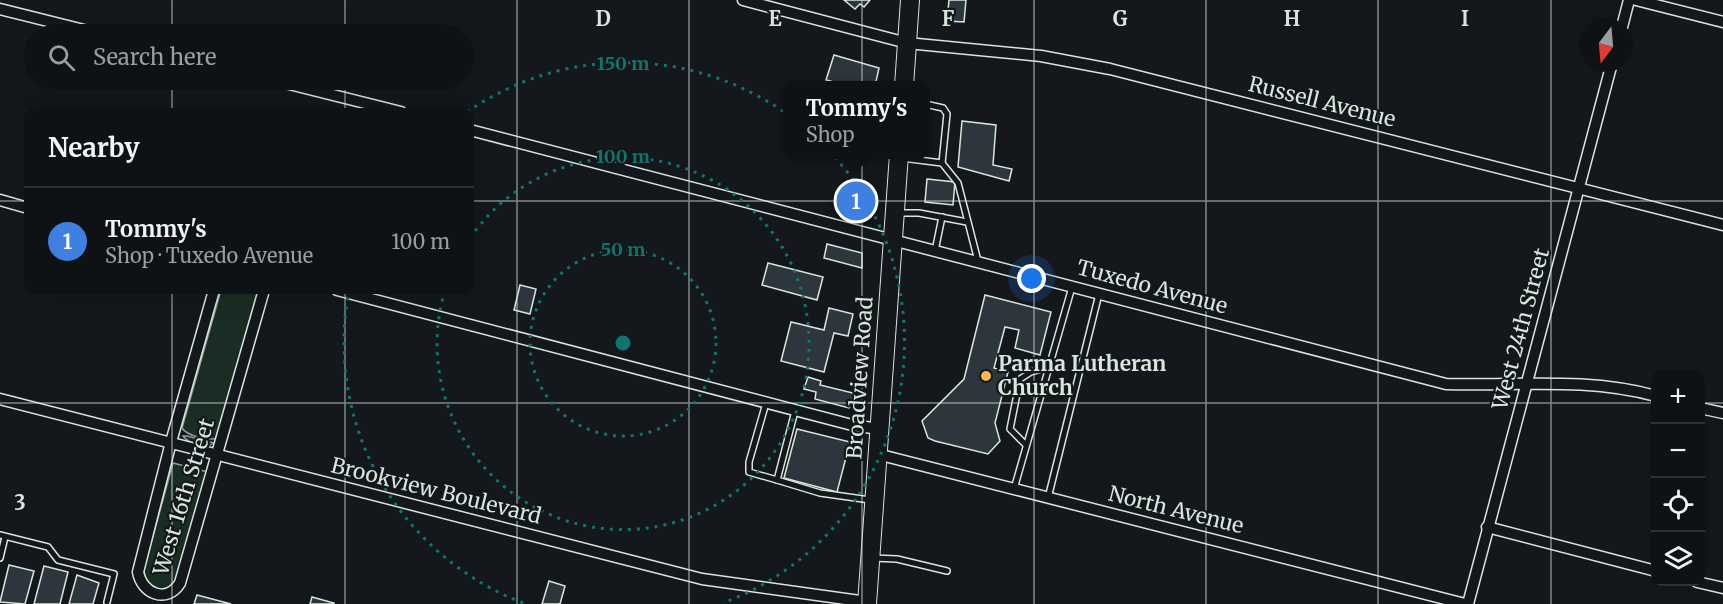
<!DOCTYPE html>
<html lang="en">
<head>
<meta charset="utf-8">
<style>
	:root { --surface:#0f1215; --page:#181b1e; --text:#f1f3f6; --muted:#9b9ea0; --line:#2f3234; --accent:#0b8043 }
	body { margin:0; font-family:Merriweather,serif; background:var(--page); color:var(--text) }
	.controls { position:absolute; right:18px; bottom:18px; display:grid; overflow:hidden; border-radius:12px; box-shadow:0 6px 24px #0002 }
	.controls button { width:54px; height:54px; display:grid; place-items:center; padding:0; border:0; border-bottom:2px solid var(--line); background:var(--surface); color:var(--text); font:30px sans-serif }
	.compass { position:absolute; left:1579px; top:18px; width:54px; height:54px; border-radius:50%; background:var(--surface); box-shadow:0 6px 24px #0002; rotate:196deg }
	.you { position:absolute; left:1032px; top:279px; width:21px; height:21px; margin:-15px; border:4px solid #fff; border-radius:50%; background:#1a73e8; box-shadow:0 0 0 9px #1a73e833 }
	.badge { display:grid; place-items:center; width:39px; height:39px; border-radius:50%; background:var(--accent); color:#fff; font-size:20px; font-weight:700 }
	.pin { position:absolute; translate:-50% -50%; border:3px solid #fff; box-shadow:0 2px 6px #0006 }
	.popup { position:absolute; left:783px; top:81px; width:147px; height:78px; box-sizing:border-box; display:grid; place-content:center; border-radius:12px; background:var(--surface); filter:drop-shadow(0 2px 4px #0005); font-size:20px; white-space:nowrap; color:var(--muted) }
	.popup b { font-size:22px; color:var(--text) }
	.popup::after { content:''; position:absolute; left:50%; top:100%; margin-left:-12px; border:12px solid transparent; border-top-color:var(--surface) }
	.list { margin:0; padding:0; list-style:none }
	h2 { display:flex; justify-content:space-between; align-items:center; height:78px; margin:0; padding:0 24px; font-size:26px }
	h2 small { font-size:20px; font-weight:400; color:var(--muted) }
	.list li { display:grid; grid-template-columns:39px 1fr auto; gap:18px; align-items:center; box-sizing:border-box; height:108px; padding:0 24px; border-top:2px solid var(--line) }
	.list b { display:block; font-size:22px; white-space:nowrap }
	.list p { margin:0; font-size:20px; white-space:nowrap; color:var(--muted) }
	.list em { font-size:20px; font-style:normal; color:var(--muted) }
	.icon { flex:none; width:33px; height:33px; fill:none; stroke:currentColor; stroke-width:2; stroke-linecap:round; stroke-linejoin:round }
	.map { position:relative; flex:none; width:1723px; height:604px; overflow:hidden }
	.search { position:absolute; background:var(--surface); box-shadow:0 6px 24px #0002; left:24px; top:24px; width:450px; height:66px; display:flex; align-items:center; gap:15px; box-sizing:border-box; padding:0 21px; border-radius:33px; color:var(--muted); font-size:22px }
	.panel { position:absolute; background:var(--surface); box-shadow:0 6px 24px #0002; left:24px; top:108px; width:450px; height:186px; border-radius:12px }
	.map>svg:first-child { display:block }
	.green { fill:#1a2d24; stroke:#939e99; stroke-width:1.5 }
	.building { fill:#2c363c; stroke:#d8e6dc; stroke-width:1.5 }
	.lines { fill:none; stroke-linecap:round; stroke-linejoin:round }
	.lane-casing { stroke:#d8e6dc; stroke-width:8 }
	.street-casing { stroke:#d8e6dc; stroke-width:13 }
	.primary-casing { stroke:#d8e6dc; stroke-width:20 }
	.lane { stroke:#14181c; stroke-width:5 }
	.street { stroke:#14181c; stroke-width:10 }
	.primary { stroke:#14181c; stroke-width:18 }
	.grid { fill:none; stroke:#d8e6dc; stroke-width:1.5; stroke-opacity:0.55 }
	.ring { fill:none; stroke:#0f766e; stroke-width:3; stroke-dasharray:3 6 }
	.poi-dot { fill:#ffb74d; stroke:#14181c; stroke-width:2 }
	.labels { text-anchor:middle; stroke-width:4.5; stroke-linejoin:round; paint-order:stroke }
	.street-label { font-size:21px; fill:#d8e6dc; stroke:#14181c }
	.poi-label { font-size:21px; font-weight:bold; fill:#d8e6dc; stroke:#14181c; text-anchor:start }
	.grid-label { font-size:20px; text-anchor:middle; font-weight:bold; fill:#d8e6dc; stroke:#14181c; stroke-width:4.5; stroke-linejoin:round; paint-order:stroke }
	.centre { fill:#0f766e; stroke:#14181c; stroke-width:3 }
	.ring-label { font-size:18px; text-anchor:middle; font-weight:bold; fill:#0f766e; stroke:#14181c; stroke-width:4.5; stroke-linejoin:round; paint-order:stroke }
</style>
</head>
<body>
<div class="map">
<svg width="1723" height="604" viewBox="0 0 1723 604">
	<rect width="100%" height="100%" fill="#14181c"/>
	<!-- green -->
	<g class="green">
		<path d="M221 290H258L217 438C209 441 187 436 182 428Z"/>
		<path d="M183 436H187L214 443C205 449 189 444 183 436Z"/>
		<path d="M173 463 208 472 175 585 162 590C151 588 143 581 144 569Z"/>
	</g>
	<!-- building -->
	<g class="building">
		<polygon points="844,0 870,0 864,7 860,4 855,9"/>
		<polygon points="949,0 966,0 964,22 947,21"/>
		<polygon points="834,55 879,68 875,86 830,86 831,81 826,80"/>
		<polygon points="962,121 996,125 993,165 1012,169 1009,181 958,167"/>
		<polygon points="927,179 955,182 953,205 925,202"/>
		<polygon points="853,186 867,190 860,217 845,213"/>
		<polygon points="827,244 862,253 862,268 824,258"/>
		<polygon points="768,263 823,277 817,300 762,285"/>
		<polygon points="520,285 536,289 530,314 514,310"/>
		<polygon points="985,295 1051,312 1040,355 1015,348 1019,330 1005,327 994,368 1008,372 995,423 1000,441 988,454 935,441 928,438 922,421 964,379"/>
		<polygon points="829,308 853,314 848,336 834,333 824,372 781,361 791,322 824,330"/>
		<polygon points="808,377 821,381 820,385 853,393 852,405 849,408 815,399 816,392 804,389"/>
		<polygon points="797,429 850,442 837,492 784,478"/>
		<polygon points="9,565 34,571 25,604 0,602"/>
		<polygon points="44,566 68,572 60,604 34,604"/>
		<polygon points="77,575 99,583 93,604 69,604"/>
		<polygon points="549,581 565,586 560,604 542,604"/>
		<polygon points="197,595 231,604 194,604"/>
		<polygon points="312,597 334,603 334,604 310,604"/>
	</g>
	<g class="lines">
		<defs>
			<g id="lane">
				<polyline points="925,104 943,108 947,114 942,163 958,183 978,261"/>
				<polyline points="902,158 942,163"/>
				<polyline points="898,213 919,213 967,222"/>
				<polyline points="935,251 942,217"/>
				<polyline points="766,403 749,462 749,472 777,480"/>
				<polyline points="795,411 777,480 820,493 870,500"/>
				<polyline points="1026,445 1010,429 1020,379 1031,372 1048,367"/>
				<polyline points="1014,489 1072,287"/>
				<polyline points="1048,498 1099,294"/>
				<polyline points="0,535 48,547 58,560 114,574 107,602"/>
				<polyline points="0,558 5,537"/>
				<polyline points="872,558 897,559 947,571"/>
			</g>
			<g id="street">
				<polyline points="743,0 907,43 1041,56 1110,69 1723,225"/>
				<polyline points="1636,0 1723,22"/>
				<polyline points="0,9 100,34"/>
				<polyline points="1622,27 1629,0"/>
				<polyline points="273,80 401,112"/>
				<path d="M470 130 1446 384C1517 386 1586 377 1656 396"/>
				<polyline points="0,200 28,208"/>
				<path d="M214 290 171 442 138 572C142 594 167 604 180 583L264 290"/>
				<polyline points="337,290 852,425 879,429"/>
				<polyline points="0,399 702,579 867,602"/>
				<polyline points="1700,408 1723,413"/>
				<polyline points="877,454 1465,604"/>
				<polyline points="1487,527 1656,571"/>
				<polyline points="1697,582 1723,588"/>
				<polyline points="1468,604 1612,63"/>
			</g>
			<g id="primary">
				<polyline points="904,86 910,0"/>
				<polyline points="867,604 899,154"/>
			</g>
		</defs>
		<!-- lane casing -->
		<use href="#lane" class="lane-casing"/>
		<!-- street casing -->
		<use href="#street" class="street-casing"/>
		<!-- primary casing -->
		<use href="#primary" class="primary-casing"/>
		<!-- lane -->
		<use href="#lane" class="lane"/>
		<!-- street -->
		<use href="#street" class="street"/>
		<!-- primary -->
		<use href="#primary" class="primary"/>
	</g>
	<!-- grid -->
	<path class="grid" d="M172 0V34M345 0V34M517 0V604M689 0V604M862 0V604M1034 0V604M1206 0V604M1378 0V604M1551 0V604M172 80V112M345 80V112M0 201H28M470 201H1723M172 290V604M345 290V604M0 403H1656M1700 403H1723"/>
	<!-- distance rings -->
	<g class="ring">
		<circle cx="623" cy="343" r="93"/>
		<path d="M470 238A186 186 0 1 1 445 290"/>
		<path d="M523 603A279 279 0 0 1 349 290M467 112A279 279 0 1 1 723 603"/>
	</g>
	<!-- markers -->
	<circle class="poi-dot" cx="986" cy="376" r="6"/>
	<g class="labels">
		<!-- street labels -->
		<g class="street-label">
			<text transform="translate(1322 102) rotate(14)" y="7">Russell Avenue</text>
			<text transform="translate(1152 287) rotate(15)" y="7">Tuxedo Avenue</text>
			<text transform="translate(1521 329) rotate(-75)" y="7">West 24th Street</text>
			<text transform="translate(860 378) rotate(-86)" y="7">Broadview Road</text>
			<text transform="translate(436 491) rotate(14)" y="7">Brookview Boulevard</text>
			<text transform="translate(184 497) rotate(-73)" y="7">West 16th Street</text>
			<text transform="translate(1176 510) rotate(14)" y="7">North Avenue</text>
		</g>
		<!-- poi labels -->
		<g class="poi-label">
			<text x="998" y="371">Parma Lutheran<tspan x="998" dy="24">Church</tspan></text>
		</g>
	</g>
	<g class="grid-label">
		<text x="603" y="26">D</text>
		<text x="775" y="26">E</text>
		<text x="948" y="26">F</text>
		<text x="1120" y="26">G</text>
		<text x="1292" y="26">H</text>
		<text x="1465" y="26">I</text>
		<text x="20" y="510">3</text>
	</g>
	<circle cx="623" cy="343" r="9" class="centre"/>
	<g class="ring-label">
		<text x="623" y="70">150 m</text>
		<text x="623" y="163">100 m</text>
		<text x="623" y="256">50 m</text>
	</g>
</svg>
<div class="controls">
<button>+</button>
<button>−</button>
<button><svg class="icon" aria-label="locate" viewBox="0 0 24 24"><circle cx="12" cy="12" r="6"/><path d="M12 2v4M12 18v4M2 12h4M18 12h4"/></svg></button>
<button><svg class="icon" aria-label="layers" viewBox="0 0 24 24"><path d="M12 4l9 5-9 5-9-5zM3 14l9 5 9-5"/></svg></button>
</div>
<svg class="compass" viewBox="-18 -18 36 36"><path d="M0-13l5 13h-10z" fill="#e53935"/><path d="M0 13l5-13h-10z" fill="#9b9ea0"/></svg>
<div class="you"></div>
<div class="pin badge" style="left:856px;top:201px;background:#3f7fe0">1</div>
<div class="popup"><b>Tommy's</b>Shop</div>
<div class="search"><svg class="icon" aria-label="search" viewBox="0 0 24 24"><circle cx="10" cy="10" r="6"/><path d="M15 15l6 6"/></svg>Search here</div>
<section class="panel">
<h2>Nearby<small></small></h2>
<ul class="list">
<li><span class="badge" style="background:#3f7fe0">1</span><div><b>Tommy's</b><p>Shop · Tuxedo Avenue</p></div><em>100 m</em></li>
</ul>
</section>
</div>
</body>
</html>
